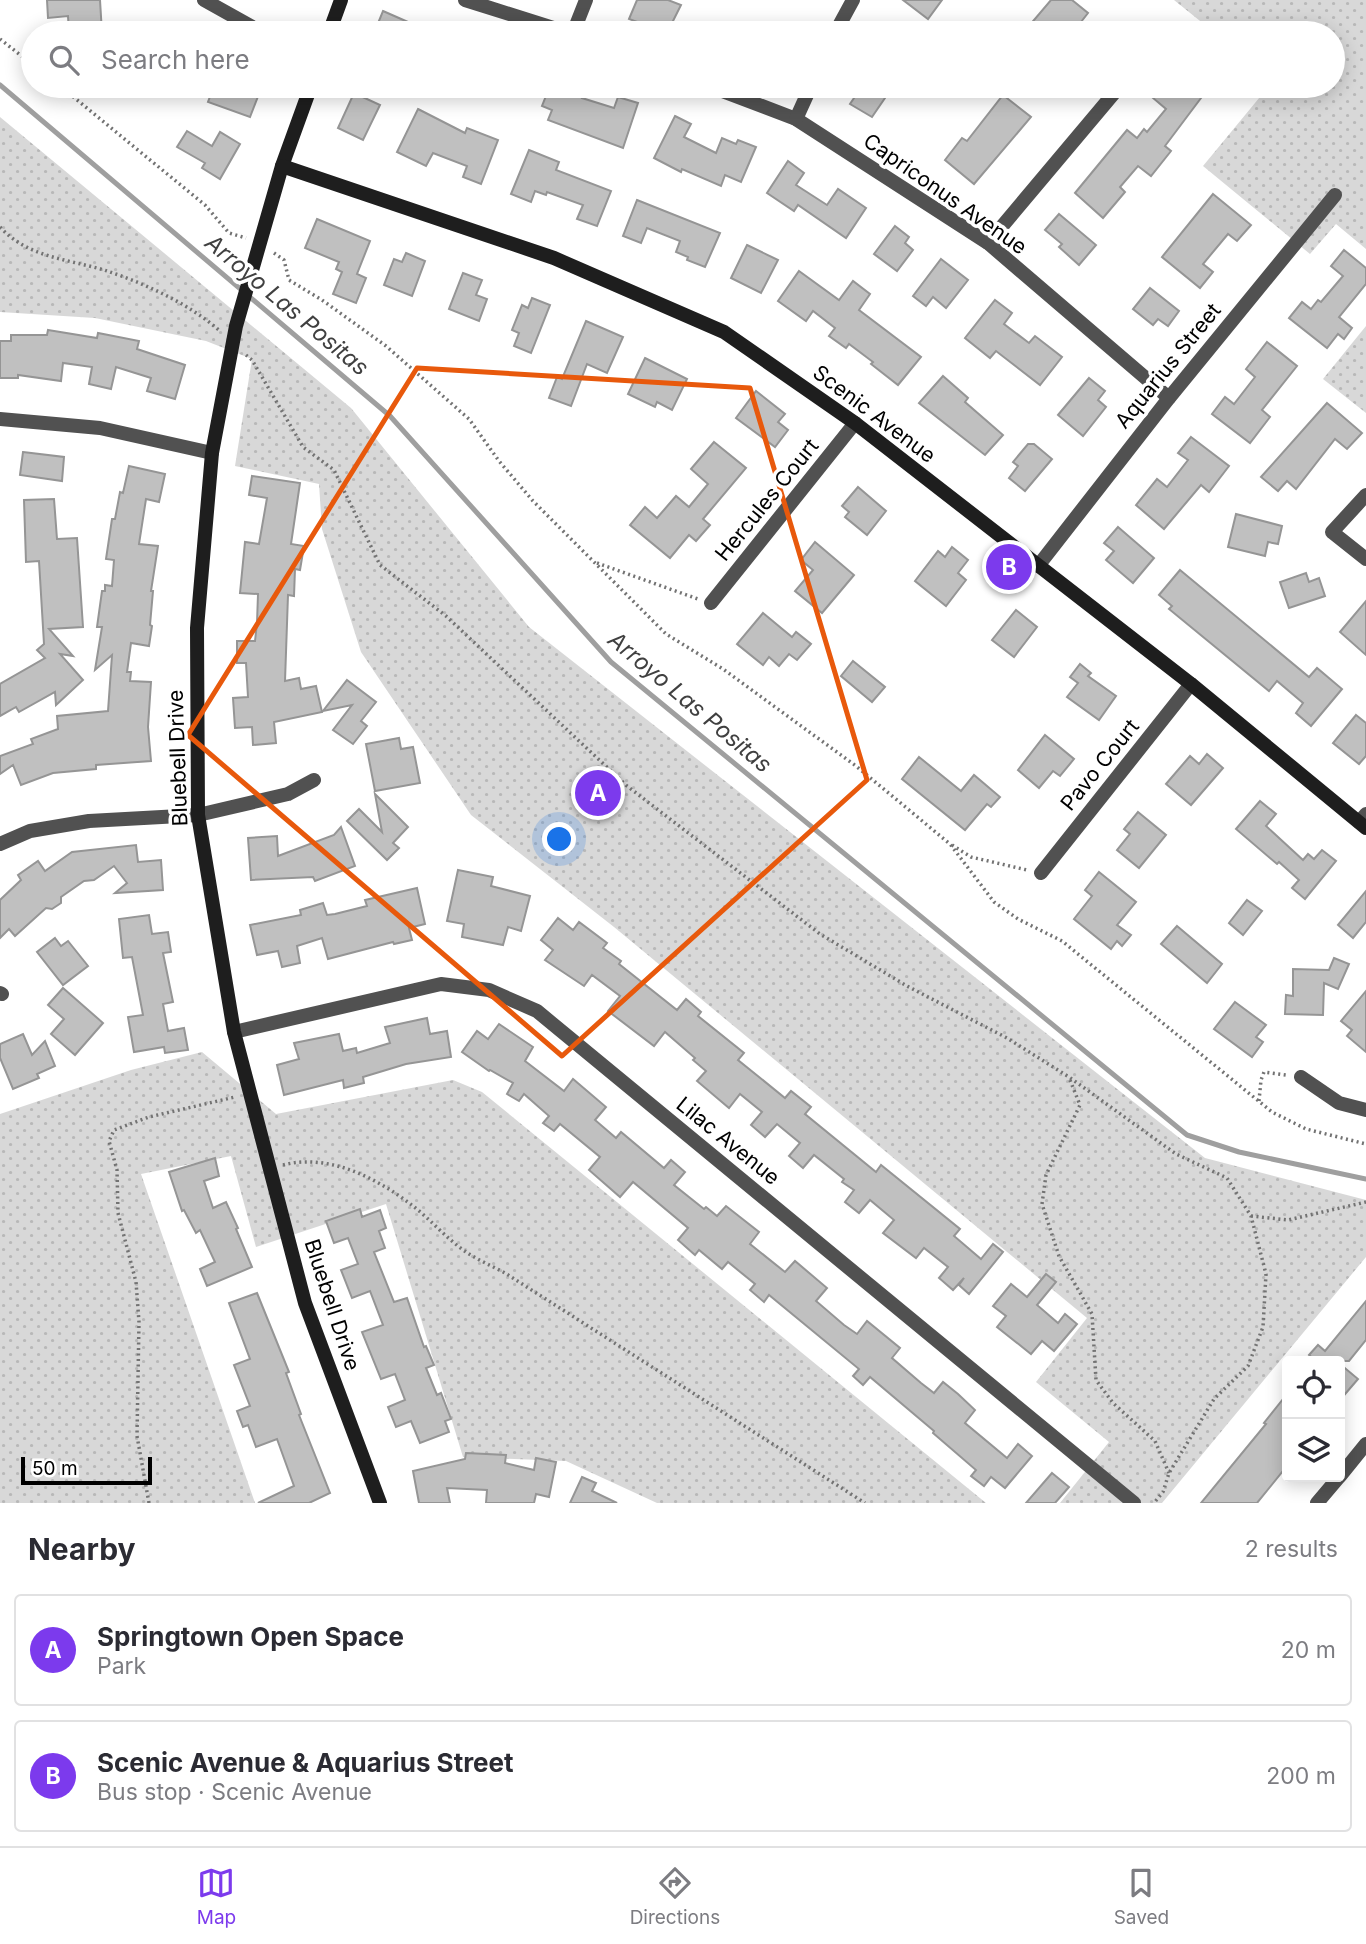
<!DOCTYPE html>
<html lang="en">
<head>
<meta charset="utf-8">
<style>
	:root { --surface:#fff; --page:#f2f2f3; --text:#2b2b33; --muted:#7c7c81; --line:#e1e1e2; --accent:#7c3aed }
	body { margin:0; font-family:Inter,sans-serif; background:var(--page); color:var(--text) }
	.controls { position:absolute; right:21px; bottom:21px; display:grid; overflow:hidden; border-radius:7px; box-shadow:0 4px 18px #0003 }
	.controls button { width:63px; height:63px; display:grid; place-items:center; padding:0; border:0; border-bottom:2px solid var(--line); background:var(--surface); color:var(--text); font:35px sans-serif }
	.scale { position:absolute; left:21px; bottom:18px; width:131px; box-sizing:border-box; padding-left:7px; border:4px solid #000; border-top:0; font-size:19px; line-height:24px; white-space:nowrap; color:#000; -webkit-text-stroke:5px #fff; paint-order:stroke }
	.you { position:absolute; left:560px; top:840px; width:24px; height:24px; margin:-18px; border:5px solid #fff; border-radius:50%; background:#1a73e8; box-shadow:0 0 0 10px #1a73e833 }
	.badge { display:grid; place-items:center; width:46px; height:46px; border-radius:50%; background:var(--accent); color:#fff; font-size:23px; font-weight:700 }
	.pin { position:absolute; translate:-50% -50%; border:4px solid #fff; box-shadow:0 2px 7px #0006 }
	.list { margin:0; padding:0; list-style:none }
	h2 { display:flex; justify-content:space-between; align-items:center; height:91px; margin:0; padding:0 28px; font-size:30px }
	h2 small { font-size:23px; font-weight:400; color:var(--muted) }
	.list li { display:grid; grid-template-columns:46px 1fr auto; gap:21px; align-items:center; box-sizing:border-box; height:112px; margin:0 14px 14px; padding:0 14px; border:2px solid var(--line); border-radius:7px }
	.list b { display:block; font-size:26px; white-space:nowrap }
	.list p { margin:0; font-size:23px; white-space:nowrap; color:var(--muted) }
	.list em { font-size:23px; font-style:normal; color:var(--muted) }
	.icon { flex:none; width:38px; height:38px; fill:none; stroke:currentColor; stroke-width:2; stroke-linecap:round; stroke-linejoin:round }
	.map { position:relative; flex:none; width:1366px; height:1503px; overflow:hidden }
	.search { position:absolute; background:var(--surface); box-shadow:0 4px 18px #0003; left:21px; right:21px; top:21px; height:77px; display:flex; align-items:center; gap:18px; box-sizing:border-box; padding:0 24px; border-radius:38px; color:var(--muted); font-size:26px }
	.sheet { height:343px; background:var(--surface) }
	nav { display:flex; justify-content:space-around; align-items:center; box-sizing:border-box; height:98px; border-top:2px solid var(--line); background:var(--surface); font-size:19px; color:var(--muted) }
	nav a { display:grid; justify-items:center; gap:4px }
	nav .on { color:var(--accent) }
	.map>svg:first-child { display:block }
	.park { fill:url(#park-dots) }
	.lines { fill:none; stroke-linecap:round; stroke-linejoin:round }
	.stream { stroke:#9f9f9f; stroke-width:5 }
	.building { fill:#c0c0c0; stroke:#959595; stroke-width:2 }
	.path { stroke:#737373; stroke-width:3.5; stroke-dasharray:2 3.5; stroke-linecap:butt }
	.street { stroke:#515151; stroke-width:14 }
	.secondary { stroke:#1e1e1e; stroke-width:14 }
	.marked { fill:none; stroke:#e8590c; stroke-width:5; stroke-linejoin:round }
	.labels { text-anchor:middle; stroke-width:7; stroke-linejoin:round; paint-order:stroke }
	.street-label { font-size:21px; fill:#000; stroke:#fff }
	.water-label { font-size:23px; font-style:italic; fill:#404040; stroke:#fff }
</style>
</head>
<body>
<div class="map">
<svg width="1366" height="1503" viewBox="0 0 1366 1503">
	<defs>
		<pattern id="park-dots" width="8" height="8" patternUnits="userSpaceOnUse" patternTransform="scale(1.75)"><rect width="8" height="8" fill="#d8d8d8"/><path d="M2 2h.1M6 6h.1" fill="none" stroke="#b8b8b8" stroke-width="1.8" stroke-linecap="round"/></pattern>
	</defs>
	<rect width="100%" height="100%" fill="#fff"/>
	<!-- park -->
	<g class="park">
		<polygon points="1174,0 1366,0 1366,249 1336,224 1310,254 1203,166 1269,86 1333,86 1333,33 1215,33"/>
		<polygon points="0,117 351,408 529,627 1205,1158 1366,1200 1366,1257 1162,1503 1060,1503 1109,1442 1036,1382 1087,1318 614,927 471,815 361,652 322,529 319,484 235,466 252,359 206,341 95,318 0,312"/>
		<polygon points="1366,326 1366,413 1323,379"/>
		<polygon points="202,1052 276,1114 453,1080 482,1092 986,1503 657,1503 566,1461 463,1457 386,1204 256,1247 231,1156 141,1174 255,1503 0,1503 0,1114 131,1070"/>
	</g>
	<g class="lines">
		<!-- stream -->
		<polyline class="stream" points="0,85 390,416 611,662 1187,1135 1239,1152 1366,1179"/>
	</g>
	<!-- building -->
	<g class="building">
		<polygon points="47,0 100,0 102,33 69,33 68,16 48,18"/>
		<polygon points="637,0 668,0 681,5 667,33 629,19"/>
		<polygon points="903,0 942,0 928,19"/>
		<polygon points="1051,0 1072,0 1088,13 1081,22 1094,33 1023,33"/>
		<polygon points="383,11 433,33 374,33"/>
		<polygon points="214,86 262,86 250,117 208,102"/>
		<polygon points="550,86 587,86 582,98 614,108 618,97 638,103 623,148 548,120 552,110 542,106"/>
		<polygon points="834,86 872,86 887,95 872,117 850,104 854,98"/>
		<polygon points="1163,86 1210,86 1165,146 1171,151 1151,176 1138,166 1120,187 1125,192 1103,218 1075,193 1127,130 1137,138 1144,129 1147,132 1166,109 1153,98"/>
		<polygon points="354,93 380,105 363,140 338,128"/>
		<polygon points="1003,95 1031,117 974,184 945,160 962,138 967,141"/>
		<polygon points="418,109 465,133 467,128 498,140 481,184 463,177 467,166 433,153 426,166 397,152"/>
		<polygon points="675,116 691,124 684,137 716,153 722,138 736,144 738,140 756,147 741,182 725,175 721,186 682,169 681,172 654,158"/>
		<polygon points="187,131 212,146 220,132 240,144 220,179 202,168 205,163 177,147"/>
		<polygon points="529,150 559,162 556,170 611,191 597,226 577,219 583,205 547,192 546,195 535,191 531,202 511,194"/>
		<polygon points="788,161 804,173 796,185 827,205 838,189 866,208 846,238 798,205 794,211 767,193"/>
		<polygon points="1213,194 1251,225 1237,241 1228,234 1203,264 1213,272 1200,288 1162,257"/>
		<polygon points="637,200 720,233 705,267 687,260 688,257 676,252 680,241 647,228 641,243 623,236"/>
		<polygon points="1059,214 1096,245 1079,265 1059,247 1062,244 1045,230"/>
		<polygon points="317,219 370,241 357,274 366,278 356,303 333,294 342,272 336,269 339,262 305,248"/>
		<polygon points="895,226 909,237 905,243 913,250 897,271 874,254"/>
		<polygon points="747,245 778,260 761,293 731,278"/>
		<polygon points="1344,250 1366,268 1366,284 1339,317 1352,328 1344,339 1338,334 1327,348 1289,318 1302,302 1311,309 1318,300 1321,302 1343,276 1331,266"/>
		<polygon points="406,253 425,261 412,296 384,285 394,259 402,262"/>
		<polygon points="941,259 968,280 946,308 933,297 926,306 913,296"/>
		<polygon points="799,271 839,300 853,281 870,294 859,310 921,357 898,385 871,364 873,362 849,344 846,348 829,336 835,328 813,311 806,321 778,301"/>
		<polygon points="463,273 482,280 476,295 487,299 479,321 449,309"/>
		<polygon points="1150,288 1179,311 1168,326 1158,319 1153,325 1133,309"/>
		<polygon points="532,298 550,305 531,353 514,346 519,333 512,330 522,305 528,308"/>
		<polygon points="995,300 1012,313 1004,324 1029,343 1035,336 1062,357 1040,385 996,351 990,358 965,338"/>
		<polygon points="586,321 623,337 607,373 587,364 571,406 549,398 557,377 562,379"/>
		<polygon points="48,330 97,338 98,333 139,341 137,349 185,365 175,399 147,391 151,378 116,367 111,389 89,384 92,367 63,363 61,381 18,375 18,378 0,378 0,341 11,341 11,335 47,335"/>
		<polygon points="1267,342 1297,366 1262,410 1270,417 1250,443 1212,414 1225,397 1234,404 1255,377 1246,369"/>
		<polygon points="645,358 687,379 672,410 657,402 655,407 628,394"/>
		<polygon points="943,376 968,398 965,402 1003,435 985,455 919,403"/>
		<polygon points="1089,378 1105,391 1098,400 1106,407 1083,436 1058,415"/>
		<polygon points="756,391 785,414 778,422 788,430 775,447 736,418"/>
		<polygon points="1327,403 1362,433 1347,449 1335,439 1296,489 1287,481 1278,491 1261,477"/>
		<polygon points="1191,437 1229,466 1209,492 1201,485 1164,529 1136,505 1157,479 1167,487 1188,460 1178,453"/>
		<polygon points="714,442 746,468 703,519 710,525 696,541 689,535 670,558 630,525 645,507 657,518 676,496 689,507 708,484 691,469"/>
		<polygon points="1028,444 1034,444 1052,459 1025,491 1009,478 1018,466 1013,462"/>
		<polygon points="23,452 64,457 62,481 20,475"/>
		<polygon points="129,466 165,474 159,502 146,499 139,544 158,546 151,591 153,591 150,625 152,626 149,646 131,643 127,672 131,672 130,681 151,682 148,727 151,761 96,765 96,769 53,773 21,785 13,765 0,774 0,756 33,744 31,739 58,729 57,716 108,711 112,655 95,670 102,627 97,627 102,591 105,591 105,585 112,586 114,560 106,559 112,519 115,519 120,492 123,493"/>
		<polygon points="252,476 300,483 291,544 304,546 300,570 295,569 294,596 288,595 285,681 299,678 301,689 316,686 322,712 274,722 276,743 253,745 252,727 235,728 233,698 248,697 246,663 237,663 237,641 255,641 257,623 258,594 240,593 245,542 259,544 267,498 249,495"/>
		<polygon points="858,487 886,511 867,535 845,517 849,512 842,506"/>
		<polygon points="54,499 57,539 77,538 83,627 49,629 73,656 60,654 83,680 56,705 55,692 19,712 16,707 0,716 0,684 45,658 37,650 44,644 39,561 26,562 24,500"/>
		<polygon points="1236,514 1282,526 1278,544 1268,542 1265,556 1228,547"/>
		<polygon points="1118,527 1154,558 1133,583 1106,560 1114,551 1104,543"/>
		<polygon points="815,542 854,575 822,613 795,591 813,570 801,560"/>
		<polygon points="952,547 968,560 958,573 966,580 946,606 915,581 938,551 945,557"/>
		<polygon points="1180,570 1309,677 1317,668 1342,689 1311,726 1296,713 1303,703 1277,681 1269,691 1169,609 1172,606 1159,595"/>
		<polygon points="1306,573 1309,582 1319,578 1325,596 1289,608 1280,582"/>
		<polygon points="1366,601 1366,655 1340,632"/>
		<polygon points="1016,610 1037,627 1014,657 992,640"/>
		<polygon points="763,613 792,637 796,632 811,644 797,660 789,654 779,666 769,657 763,665 737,644"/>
		<polygon points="853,661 885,687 872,702 841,676"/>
		<polygon points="1080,664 1091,673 1088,676 1116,696 1099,720 1067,697 1078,683 1070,677"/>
		<polygon points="347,680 376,702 361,721 367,726 353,744 333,730 352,705 323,711"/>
		<polygon points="1356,715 1366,723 1366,756 1359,764 1333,743"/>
		<polygon points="1045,735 1074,759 1060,776 1053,771 1039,788 1018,770"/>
		<polygon points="399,738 401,749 413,747 420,783 375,791 366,744"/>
		<polygon points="1207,754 1223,768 1191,805 1166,784 1190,756 1199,764"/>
		<polygon points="919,757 961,791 974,775 1000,797 991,807 987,804 965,830 902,779"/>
		<polygon points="375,794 408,827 393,843 399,848 387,860 347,821 359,809 382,832"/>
		<polygon points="1260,801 1276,814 1266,826 1303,860 1308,854 1314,859 1322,850 1336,861 1305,899 1292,888 1299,880 1279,862 1277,864 1236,829"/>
		<polygon points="1138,812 1166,835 1139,868 1117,850 1130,834 1124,829"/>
		<polygon points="341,827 355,866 315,881 313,877 251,880 248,838 277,836 278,856 334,835"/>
		<polygon points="136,845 138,862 161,860 163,890 115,893 127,883 114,866 94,880 84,881 61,897 61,903 52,909 46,908 15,936 9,929 0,938 0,900 21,880 18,875 38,861 45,871 72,852"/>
		<polygon points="458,870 493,877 491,886 530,896 521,931 508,927 503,945 462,937 464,924 447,921"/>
		<polygon points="1099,872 1136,902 1117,925 1131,935 1122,946 1117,941 1111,949 1074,919 1092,896 1085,890"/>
		<polygon points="417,888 425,924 409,928 412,940 394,944 393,942 328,959 322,938 297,946 300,963 282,967 278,951 257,955 250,925 301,915 300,910 323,903 327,915 335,914 367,906 365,900"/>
		<polygon points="1366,891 1366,922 1353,938 1338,925"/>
		<polygon points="1247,900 1262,911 1243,935 1229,923"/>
		<polygon points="149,915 152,934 168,932 171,952 163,953 173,1002 163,1004 168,1031 184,1028 188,1050 165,1053 164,1047 134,1052 128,1017 143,1015 132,957 123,958 119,919"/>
		<polygon points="558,918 573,930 579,922 607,943 603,948 621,961 619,964 677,1010 686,999 701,1012 698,1016 744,1053 738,1060 785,1098 791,1091 811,1107 805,1114 876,1172 881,1165 960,1229 954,1236 981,1259 993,1244 1003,1252 969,1294 959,1285 964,1278 953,1290 939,1278 948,1267 924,1248 916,1258 883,1233 894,1220 870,1200 859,1213 845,1202 854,1190 842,1182 844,1179 814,1155 803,1168 789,1156 800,1143 777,1124 765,1137 751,1125 762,1112 740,1094 729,1108 697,1081 706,1071 693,1060 695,1058 665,1032 654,1046 608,1011 620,996 592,975 584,986 545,960 553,950 541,940"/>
		<polygon points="1177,926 1222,964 1207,983 1161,944"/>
		<polygon points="55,938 61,946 68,941 88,966 63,985 37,952"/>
		<polygon points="1334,958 1349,964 1338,989 1324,983 1323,1015 1285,1014 1286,995 1293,996 1293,969 1329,970"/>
		<polygon points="63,988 103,1023 75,1055 51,1034 64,1019 48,1005"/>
		<polygon points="1366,991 1366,1052 1347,1036 1352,1030 1341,1021"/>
		<polygon points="1235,1002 1266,1025 1256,1037 1263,1042 1252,1057 1214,1029"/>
		<polygon points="427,1018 430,1034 447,1031 451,1057 406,1064 363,1077 364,1083 344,1088 343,1080 284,1095 277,1065 299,1059 294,1043 339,1034 343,1051 356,1048 357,1053 390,1043 385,1027"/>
		<polygon points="499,1024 533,1047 525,1061 564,1091 573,1079 606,1107 595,1120 616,1138 621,1132 664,1168 671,1160 685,1172 674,1185 704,1209 706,1207 717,1216 726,1206 759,1232 750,1244 785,1272 795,1261 827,1288 816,1301 844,1325 857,1334 867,1321 900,1348 892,1358 921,1383 934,1393 943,1382 958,1394 975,1410 965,1423 1007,1458 1018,1444 1032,1456 1005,1488 991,1477 984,1486 971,1476 976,1470 933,1433 934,1431 870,1377 863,1385 853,1376 859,1369 769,1295 764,1302 750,1290 755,1284 728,1262 722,1269 699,1250 695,1255 678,1240 688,1228 633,1182 620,1197 589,1170 600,1157 560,1124 554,1131 543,1123 549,1116 524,1094 519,1101 507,1094 513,1083 490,1070 489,1071 462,1052 477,1031 488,1039"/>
		<polygon points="23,1034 32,1055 45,1041 55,1066 37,1074 39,1078 13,1089 0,1058 0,1044"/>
		<polygon points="215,1158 219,1176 204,1181 213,1208 226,1202 238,1228 236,1229 252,1267 207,1286 200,1269 215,1262 200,1230 196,1233 184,1210 182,1211 169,1172"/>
		<polygon points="360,1209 362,1217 380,1210 386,1228 379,1231 385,1248 374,1252 394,1302 407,1298 424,1347 426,1346 434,1365 426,1368 437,1395 441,1393 451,1419 445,1421 449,1432 420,1443 411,1421 396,1427 388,1407 405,1400 395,1374 381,1379 362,1332 383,1325 370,1291 352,1298 341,1270 358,1264 348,1238 334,1243 326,1221"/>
		<polygon points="1046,1274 1056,1282 1037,1305 1058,1323 1065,1314 1077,1324 1054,1351 1042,1341 1031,1354 997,1327 1006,1316 993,1306 1011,1284 1027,1297"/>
		<polygon points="257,1293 289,1372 286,1373 301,1414 299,1415 330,1493 309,1503 258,1503 294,1486 277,1439 256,1447 248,1425 243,1427 237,1411 250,1406 234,1365 250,1359 229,1303"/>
		<polygon points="1366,1301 1366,1340 1349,1361 1316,1361 1309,1355 1318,1345 1325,1351"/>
		<polygon points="1340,1364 1358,1379 1340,1400"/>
		<polygon points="1287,1394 1287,1466 1257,1503 1201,1503 1266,1424 1264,1423"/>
		<polygon points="466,1453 506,1455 505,1463 534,1470 536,1458 556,1462 549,1497 536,1494 534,1503 486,1503 487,1490 447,1488 450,1503 419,1503 413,1471 465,1459"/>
		<polygon points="1052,1473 1069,1487 1055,1503 1026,1503"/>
		<polygon points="582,1477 596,1483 592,1491 617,1503 570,1503"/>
	</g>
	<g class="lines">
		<!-- path -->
		<g class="path">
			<polyline points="0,39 33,65"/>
			<polyline points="60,86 205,205 229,233 246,238"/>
			<path d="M0 227C27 257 67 259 104 270 144 283 188 303 220 331"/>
			<polyline points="274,253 284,260 289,280 322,300 386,346 469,419 499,461 533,501 666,634 723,669 856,766 950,844 994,902 1018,919 1062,941 1272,1112 1306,1129 1366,1144"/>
			<polyline points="246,355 252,360 303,447 334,470 380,565 446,616 627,786 820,934 907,986 1007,1038 1069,1077 1176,1154 1227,1178 1251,1216 1266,1274 1263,1327 1248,1366 1214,1399 1169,1473 1163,1492 1154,1503"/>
			<polyline points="597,563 698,599"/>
			<polyline points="952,845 971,857 1027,870"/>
			<polyline points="1070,1080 1080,1105 1046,1175 1042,1204 1059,1256 1092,1314 1096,1380 1113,1403 1155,1441 1169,1473"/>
			<polyline points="1259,1101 1261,1080 1264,1072 1286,1075"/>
			<path d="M283 1165C329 1153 377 1178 413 1206 431 1220 447 1239 466 1252 478 1260 492 1266 505 1273L865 1503"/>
			<polyline points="1251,1216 1288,1220 1366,1202"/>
			<polyline points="149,1503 137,1436 139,1322 136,1282 118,1213 117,1170 109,1141 114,1130 149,1117 235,1097"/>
		</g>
		<!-- street -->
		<g class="street">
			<polyline points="204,0 263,33"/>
			<polyline points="465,0 569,33"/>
			<polyline points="573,33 586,0"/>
			<polyline points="835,33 853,0"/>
			<polyline points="709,86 796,119 988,243 1169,398"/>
			<polyline points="796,119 811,86"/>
			<polyline points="988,243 1120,86"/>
			<polyline points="0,419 100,428 212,453"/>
			<polyline points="1366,495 1332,532 1366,559"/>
			<polyline points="1038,566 1169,398 1335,195"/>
			<polyline points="711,603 855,423"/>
			<polyline points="1359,822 1366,814"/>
			<polyline points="0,844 30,831 89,821 198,815 288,794 314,780"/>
			<polyline points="1041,873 1191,684"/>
			<polyline points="0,993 2,994"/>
			<polyline points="234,1032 441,984 489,990 537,1011 1134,1503"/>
			<polyline points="1301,1077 1339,1103 1366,1110"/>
			<polyline points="1340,1476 1366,1444"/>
			<polyline points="1317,1503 1339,1477"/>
		</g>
		<!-- secondary -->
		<g class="secondary">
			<polyline points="329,33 341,0"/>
			<polyline points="311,86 282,166 236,326 212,453 197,628 198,815 234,1032 305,1303 380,1503"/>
			<polyline points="282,166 554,258 724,332 855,423 1191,684 1366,828"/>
		</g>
	</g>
	<!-- marked area -->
	<path class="marked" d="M417 368 750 388 867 780 562 1056 188 735Z"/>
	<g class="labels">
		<!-- street labels -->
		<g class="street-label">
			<text transform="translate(945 194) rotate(35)" y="7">Capriconus Avenue</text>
			<text transform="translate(1168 366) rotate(-51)" y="7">Aquarius Street</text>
			<text transform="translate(874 414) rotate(37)" y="7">Scenic Avenue</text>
			<text transform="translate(767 500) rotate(-51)" y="7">Hercules Court</text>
			<text transform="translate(178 758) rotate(-92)" y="7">Bluebell Drive</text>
			<text transform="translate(1100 765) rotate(-51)" y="7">Pavo Court</text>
			<text transform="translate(728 1141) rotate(39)" y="7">Lilac Avenue</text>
			<text transform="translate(332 1305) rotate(72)" y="7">Bluebell Drive</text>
		</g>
		<!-- water labels -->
		<g class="water-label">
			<text transform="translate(287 305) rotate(40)" y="8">Arroyo Las Positas</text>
			<text transform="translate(690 702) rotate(40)" y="8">Arroyo Las Positas</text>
		</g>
	</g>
</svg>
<div class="controls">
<button><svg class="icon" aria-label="locate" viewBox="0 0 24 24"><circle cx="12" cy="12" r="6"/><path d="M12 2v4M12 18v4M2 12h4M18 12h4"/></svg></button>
<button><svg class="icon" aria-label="layers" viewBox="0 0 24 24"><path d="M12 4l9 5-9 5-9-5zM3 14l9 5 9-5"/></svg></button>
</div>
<div class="scale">50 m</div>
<div class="you"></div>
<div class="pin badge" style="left:598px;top:793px">A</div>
<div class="pin badge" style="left:1009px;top:567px">B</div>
<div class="search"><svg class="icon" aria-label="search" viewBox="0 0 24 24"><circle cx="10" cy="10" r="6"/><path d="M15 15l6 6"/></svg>Search here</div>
</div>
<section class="sheet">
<h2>Nearby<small>2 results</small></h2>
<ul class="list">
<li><span class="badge">A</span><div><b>Springtown Open Space</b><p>Park</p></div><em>20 m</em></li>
<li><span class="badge">B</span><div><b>Scenic Avenue &amp; Aquarius Street</b><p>Bus stop · Scenic Avenue</p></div><em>200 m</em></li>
</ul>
</section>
<nav>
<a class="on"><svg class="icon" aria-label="map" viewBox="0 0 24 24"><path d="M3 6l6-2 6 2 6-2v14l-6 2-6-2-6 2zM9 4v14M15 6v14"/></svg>Map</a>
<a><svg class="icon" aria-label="directions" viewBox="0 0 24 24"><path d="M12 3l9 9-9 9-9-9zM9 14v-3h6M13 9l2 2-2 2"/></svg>Directions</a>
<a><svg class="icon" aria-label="saved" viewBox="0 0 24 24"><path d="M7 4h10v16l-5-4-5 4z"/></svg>Saved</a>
</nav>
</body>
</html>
